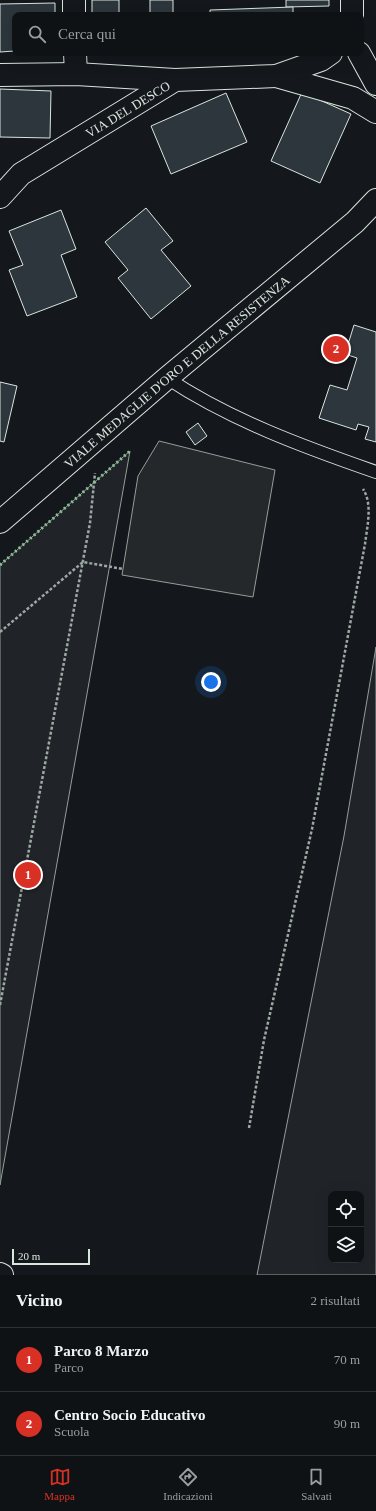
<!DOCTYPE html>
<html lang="it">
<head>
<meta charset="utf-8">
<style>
	:root { --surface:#0f1215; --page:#1d2022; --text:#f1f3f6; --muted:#9b9ea0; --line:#2f3234; --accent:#d93025 }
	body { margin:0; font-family:"Times New Roman",serif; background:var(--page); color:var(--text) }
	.controls { position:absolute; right:12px; bottom:12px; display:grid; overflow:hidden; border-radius:8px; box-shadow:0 4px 16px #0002 }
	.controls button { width:36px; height:36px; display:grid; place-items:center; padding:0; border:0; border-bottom:1px solid var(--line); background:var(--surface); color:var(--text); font:20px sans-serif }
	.scale { position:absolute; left:12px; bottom:10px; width:78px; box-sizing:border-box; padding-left:4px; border:2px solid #d8e6dc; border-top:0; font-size:11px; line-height:14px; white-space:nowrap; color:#d8e6dc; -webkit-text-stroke:3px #14181c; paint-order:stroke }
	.you { position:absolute; left:211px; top:682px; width:14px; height:14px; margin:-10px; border:3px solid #fff; border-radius:50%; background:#1a73e8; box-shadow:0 0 0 6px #1a73e833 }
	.badge { display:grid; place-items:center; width:26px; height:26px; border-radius:50%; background:var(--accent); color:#fff; font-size:13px; font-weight:700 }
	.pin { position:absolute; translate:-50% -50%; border:2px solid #fff; box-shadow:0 1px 4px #0006 }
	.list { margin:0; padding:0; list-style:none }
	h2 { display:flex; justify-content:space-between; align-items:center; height:52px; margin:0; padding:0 16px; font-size:17px }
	h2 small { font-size:13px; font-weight:400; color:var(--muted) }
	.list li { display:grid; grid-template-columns:26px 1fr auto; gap:12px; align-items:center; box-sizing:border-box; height:64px; padding:0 16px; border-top:1px solid var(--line) }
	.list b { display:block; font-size:15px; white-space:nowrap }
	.list p { margin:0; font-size:13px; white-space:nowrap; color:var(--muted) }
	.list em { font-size:13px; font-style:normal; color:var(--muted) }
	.icon { flex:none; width:22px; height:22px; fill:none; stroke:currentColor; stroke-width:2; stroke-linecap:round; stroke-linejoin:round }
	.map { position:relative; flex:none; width:376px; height:1275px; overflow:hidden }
	.search { position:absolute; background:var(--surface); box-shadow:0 4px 16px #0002; left:12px; right:12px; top:12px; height:44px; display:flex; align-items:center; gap:10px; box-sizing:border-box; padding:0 14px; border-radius:8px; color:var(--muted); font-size:15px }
	.sheet { height:180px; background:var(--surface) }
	nav { display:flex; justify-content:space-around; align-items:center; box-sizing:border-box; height:56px; border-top:1px solid var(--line); background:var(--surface); font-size:11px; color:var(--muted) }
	nav a { display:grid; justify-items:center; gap:2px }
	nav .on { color:var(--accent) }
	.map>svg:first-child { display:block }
	.green { fill:#202428; stroke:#939e99; fill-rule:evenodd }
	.parking { fill:#24282b; stroke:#939e99 }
	.building { fill:#2c363c; stroke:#d8e6dc }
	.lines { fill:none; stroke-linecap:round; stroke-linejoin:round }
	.service-casing { stroke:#d8e6dc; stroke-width:14 }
	.minor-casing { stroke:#d8e6dc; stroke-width:24 }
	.tertiary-casing { stroke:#d8e6dc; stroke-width:24 }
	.secondary-casing { stroke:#d8e6dc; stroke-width:24 }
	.path { stroke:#9da8a2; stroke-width:2.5; stroke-dasharray:3 2; stroke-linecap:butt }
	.service { stroke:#14181c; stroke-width:12 }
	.minor { stroke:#14181c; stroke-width:22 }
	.tertiary { stroke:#14181c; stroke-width:22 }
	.secondary { stroke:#14181c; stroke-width:22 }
	.hedge { stroke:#8ac095; stroke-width:3; stroke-dasharray:2 3; stroke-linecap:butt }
	.labels { text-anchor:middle; stroke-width:3; stroke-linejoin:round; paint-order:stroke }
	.street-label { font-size:13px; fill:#d8e6dc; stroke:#14181c }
</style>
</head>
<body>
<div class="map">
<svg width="376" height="1275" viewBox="0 0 376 1275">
	<rect width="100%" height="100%" fill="#14181c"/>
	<!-- green -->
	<g class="green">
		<polygon points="130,451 0,1185 0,565"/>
		<path d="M376 647V1275H257L344 836ZM331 1194H361V1260H331Z"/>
	</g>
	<!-- parking -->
	<polygon class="parking" points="159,441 275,470 253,597 122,575 138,476"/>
	<!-- building -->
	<g class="building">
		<rect x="92" y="0" width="27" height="15"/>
		<rect x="150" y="0" width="23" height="15"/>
		<polygon points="286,0 329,0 329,6 286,7"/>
		<polygon points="55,3 55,15 15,15 15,51 0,52 0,4"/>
		<polygon points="293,7 293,15 210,15 210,10"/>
		<polygon points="92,53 173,53 173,54 92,55"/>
		<polygon points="0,89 51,91 50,138 0,137"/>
		<polygon points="302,92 351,114 320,183 271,161"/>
		<polygon points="226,93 247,142 171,174 151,126"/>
		<polygon points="146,208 173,241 161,250 191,286 151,319 118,278 128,270 105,242"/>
		<polygon points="61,210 76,249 61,255 77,297 27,316 9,270 23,265 9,231"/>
		<polygon points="354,325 376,332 376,442 365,439 369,427 358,424 356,430 319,418 330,385 347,390 357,358 345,354"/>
		<polygon points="0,382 17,386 4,442 0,441"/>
		<polygon points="198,423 207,436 195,445 186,432"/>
	</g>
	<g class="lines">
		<defs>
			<path id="service" d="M167 378C230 420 304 447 376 472"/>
			<g id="minor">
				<polyline points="74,0 74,15"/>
				<polyline points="352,0 352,15"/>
				<polyline points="75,53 76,74"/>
				<polyline points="359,53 376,84"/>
				<polyline points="0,75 76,74 175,80"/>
				<polyline points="276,76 353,98 376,112"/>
				<path id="s1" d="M0 197 21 174 175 80 276 76 321 60 331 53"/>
			</g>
			<g id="tertiary">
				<path id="s2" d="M0 522 167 378 355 222 376 200"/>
			</g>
			<polyline id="secondary" points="0,1274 2,1275"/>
		</defs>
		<!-- service casing -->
		<use href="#service" class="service-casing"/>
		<!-- minor casing -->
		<use href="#minor" class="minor-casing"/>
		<!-- tertiary casing -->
		<use href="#tertiary" class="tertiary-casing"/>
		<!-- secondary casing -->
		<use href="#secondary" class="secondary-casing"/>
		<!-- path -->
		<g class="path">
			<polyline points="0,632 83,562 123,569"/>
			<polyline points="0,1005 90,523 95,473"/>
			<path d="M249 1128 264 1040 312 829 365 544C367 527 373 504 363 489"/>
		</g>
		<!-- service -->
		<use href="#service" class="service"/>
		<!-- minor -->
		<use href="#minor" class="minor"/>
		<!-- tertiary -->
		<use href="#tertiary" class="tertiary"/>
		<!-- secondary -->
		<use href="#secondary" class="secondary"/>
		<!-- hedge -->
		<polyline class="hedge" points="0,565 130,451"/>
	</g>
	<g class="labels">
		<!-- street labels -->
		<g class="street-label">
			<text dy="5" stroke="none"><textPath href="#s1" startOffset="156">VIA DEL DESCO</textPath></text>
			<text dy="5" stroke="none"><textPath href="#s2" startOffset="232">VIALE MEDAGLIE D'ORO E DELLA RESISTENZA</textPath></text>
		</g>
	</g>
</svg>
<div class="controls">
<button><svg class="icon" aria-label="locate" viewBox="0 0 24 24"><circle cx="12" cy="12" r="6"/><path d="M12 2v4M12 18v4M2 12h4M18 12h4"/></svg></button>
<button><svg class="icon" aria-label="layers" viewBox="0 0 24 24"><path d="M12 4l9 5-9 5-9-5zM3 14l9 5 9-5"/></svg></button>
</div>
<div class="scale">20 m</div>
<div class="you"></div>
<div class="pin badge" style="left:28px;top:875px">1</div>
<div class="pin badge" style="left:336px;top:349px">2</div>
<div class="search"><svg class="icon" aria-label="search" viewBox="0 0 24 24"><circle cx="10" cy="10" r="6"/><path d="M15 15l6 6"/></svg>Cerca qui</div>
</div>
<section class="sheet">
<h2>Vicino<small>2 risultati</small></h2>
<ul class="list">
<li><span class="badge">1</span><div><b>Parco 8 Marzo</b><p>Parco</p></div><em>70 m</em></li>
<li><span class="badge">2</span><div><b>Centro Socio Educativo</b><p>Scuola</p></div><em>90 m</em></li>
</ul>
</section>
<nav>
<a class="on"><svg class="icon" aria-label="map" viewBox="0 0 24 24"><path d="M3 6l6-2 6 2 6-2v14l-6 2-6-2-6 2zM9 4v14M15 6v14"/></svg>Mappa</a>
<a><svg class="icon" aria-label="directions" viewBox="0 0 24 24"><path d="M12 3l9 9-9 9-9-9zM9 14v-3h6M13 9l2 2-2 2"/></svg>Indicazioni</a>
<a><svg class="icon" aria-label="saved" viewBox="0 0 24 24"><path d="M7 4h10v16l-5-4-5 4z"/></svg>Salvati</a>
</nav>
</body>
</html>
